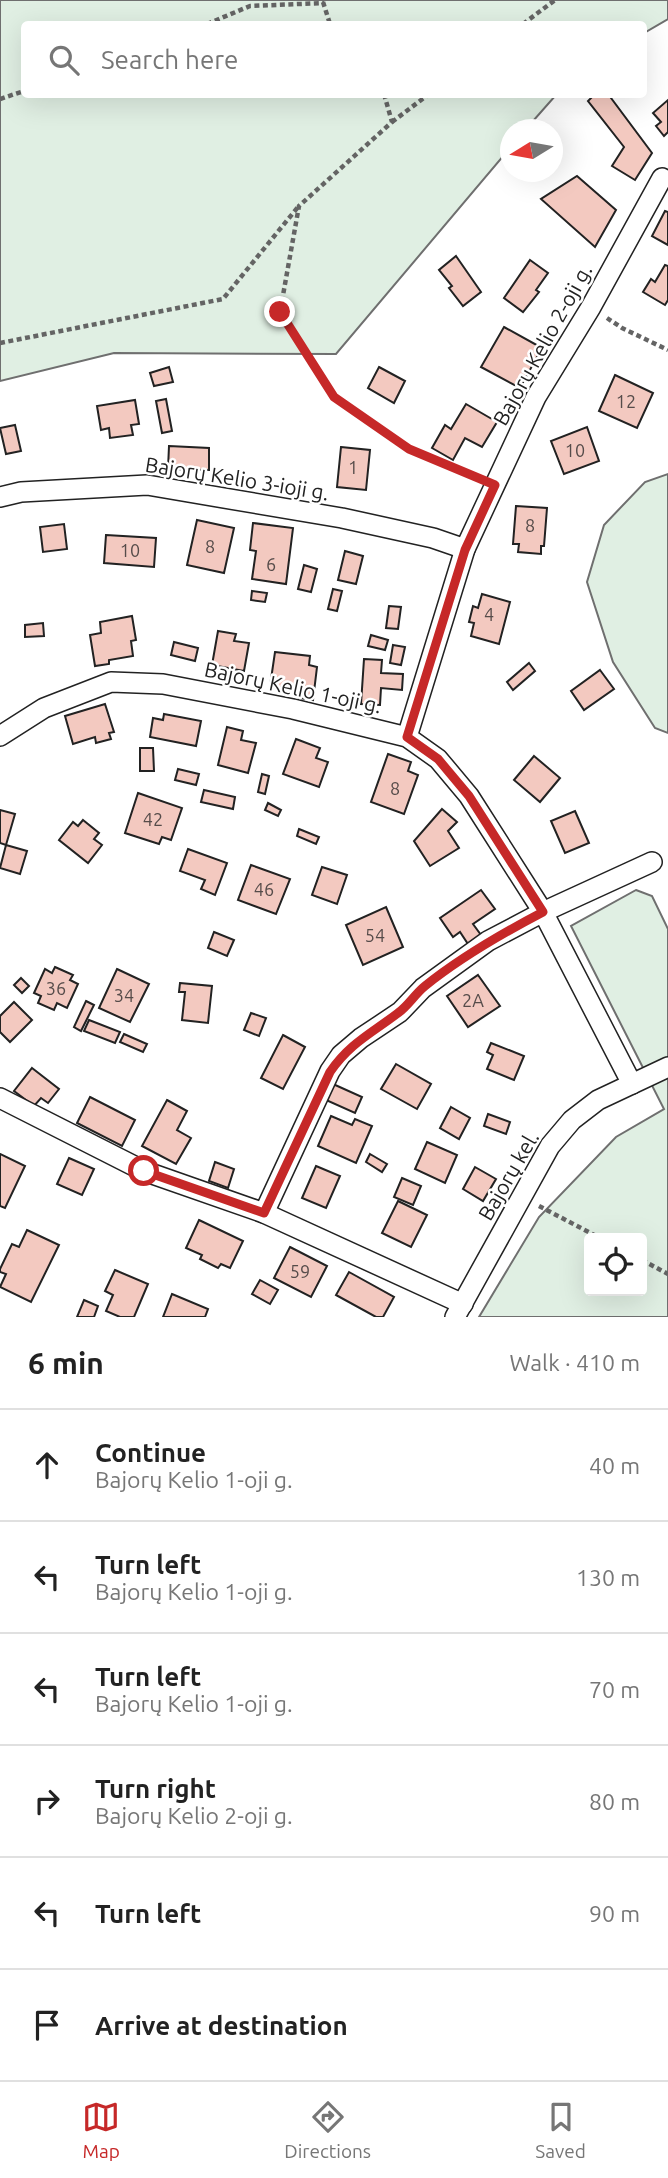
<!DOCTYPE html>
<html lang="en">
<head>
<meta charset="utf-8">
<style>
	:root { --surface:#fff; --page:#f2f2f2; --text:#222; --muted:#767676; --line:#e0e0e0; --accent:#c62828 }
	body { margin:0; font-family:Ubuntu,sans-serif; background:var(--page); color:var(--text) }
	.controls { position:absolute; right:21px; bottom:21px; display:grid; overflow:hidden; border-radius:7px; box-shadow:0 7px 28px #0002 }
	.controls button { width:63px; height:63px; display:grid; place-items:center; padding:0; border:0; border-bottom:2px solid var(--line); background:var(--surface); color:var(--text); font:35px sans-serif }
	.compass { position:absolute; left:500px; top:119px; width:63px; height:63px; border-radius:50%; background:var(--surface); box-shadow:0 7px 28px #0002; rotate:259deg }
	.stop { position:absolute; width:21px; height:21px; margin:-16px; border:5px solid #c62828; border-radius:50%; background:#fff }
	.stop.end { background:#c62828; border-color:#fff; box-shadow:0 2px 7px #0008 }
	.list { margin:0; padding:0; list-style:none }
	h2 { display:flex; justify-content:space-between; align-items:center; height:91px; margin:0; padding:0 28px; font-size:30px }
	h2 small { font-size:23px; font-weight:400; color:var(--muted) }
	.list li { display:grid; grid-template-columns:46px 1fr auto; gap:21px; align-items:center; box-sizing:border-box; height:112px; padding:0 28px; border-top:2px solid var(--line) }
	.list b { display:block; font-size:26px; white-space:nowrap }
	.list p { margin:0; font-size:23px; white-space:nowrap; color:var(--muted) }
	.list em { font-size:23px; font-style:normal; color:var(--muted) }
	.icon { flex:none; width:38px; height:38px; fill:none; stroke:currentColor; stroke-width:2; stroke-linecap:round; stroke-linejoin:round }
	.map { position:relative; flex:none; width:668px; height:1317px; overflow:hidden }
	.search { position:absolute; background:var(--surface); box-shadow:0 7px 28px #0002; left:21px; right:21px; top:21px; height:77px; display:flex; align-items:center; gap:18px; box-sizing:border-box; padding:0 24px; border-radius:7px; color:var(--muted); font-size:26px }
	.sheet { height:763px; background:var(--surface) }
	nav { display:flex; justify-content:space-around; align-items:center; box-sizing:border-box; height:98px; border-top:2px solid var(--line); background:var(--surface); font-size:19px; color:var(--muted) }
	nav a { display:grid; justify-items:center; gap:4px }
	nav .on { color:var(--accent) }
	.map>svg:first-child { display:block }
	.green { fill:#e0efe3; stroke:#6f6f6f; stroke-width:2; fill-rule:evenodd }
	.building { fill:#f3c9c0; stroke:#222; stroke-width:2 }
	.lines { fill:none; stroke-linecap:round; stroke-linejoin:round }
	.minor-casing { stroke:#222; stroke-width:22 }
	.path { stroke:#646464; stroke-width:4.5; stroke-dasharray:5 3.5; stroke-linecap:butt }
	.minor { stroke:#fff; stroke-width:19 }
	.route { stroke:#c62828; stroke-width:9 }
	.labels { text-anchor:middle; stroke-width:5; stroke-linejoin:round; paint-order:stroke }
	.number-label { font-size:18px; fill:#564c4a }
	.street-label { font-size:21px; fill:#222; stroke:#fff }
</style>
</head>
<body>
<div class="map">
<svg width="668" height="1317" viewBox="0 0 668 1317">
	<rect width="100%" height="100%" fill="#fff"/>
	<!-- green -->
	<g class="green">
		<polygon points="0,0 668,0 668,19 644,33 644,24 24,24 24,94 556,95 526,129 510,130 510,148 336,354 114,353 0,381"/>
		<polygon points="668,474 668,733 655,728 613,662 587,582 604,525 645,482"/>
		<path d="M636 890 652 896 668 929V1317H479L539 1217 616 1137 664 1109 571 926ZM589 1238H642V1291H589Z"/>
	</g>
	<!-- building -->
	<g class="building">
		<polygon points="595,94 608,94 652,153 635,180 612,166 624,147 588,101"/>
		<polygon points="668,100 668,132 664,136 656,126 661,122 653,113"/>
		<polygon points="577,176 616,210 595,247 541,199"/>
		<polygon points="665,211 668,212 668,245 652,236"/>
		<polygon points="456,256 481,292 463,306 449,288 452,286 439,270"/>
		<polygon points="530,260 548,273 536,290 539,292 523,312 504,298"/>
		<polygon points="665,265 668,266 668,300 665,305 643,292 651,279 655,282"/>
		<polygon points="504,327 542,348 520,388 481,367"/>
		<polygon points="169,367 173,382 154,386 150,373"/>
		<polygon points="379,367 405,381 394,403 368,388"/>
		<polygon points="615,375 653,393 637,428 599,411"/>
		<polygon points="166,399 172,431 162,433 156,401"/>
		<polygon points="135,400 139,424 131,425 133,435 110,438 109,428 101,430 97,406"/>
		<polygon points="466,404 497,422 482,447 465,438 453,460 432,448 445,425 451,429"/>
		<polygon points="15,425 21,451 6,454 0,428"/>
		<polygon points="587,427 599,461 564,474 551,441"/>
		<polygon points="169,446 209,448 209,470 168,469"/>
		<polygon points="341,447 370,450 366,490 337,487"/>
		<polygon points="516,506 547,508 544,546 541,546 541,554 518,552 519,544 513,544"/>
		<polygon points="197,520 234,528 224,573 187,565"/>
		<polygon points="253,523 293,528 286,584 252,579 256,551 250,550"/>
		<polygon points="64,524 67,549 43,552 40,527"/>
		<polygon points="106,535 156,538 154,567 104,563"/>
		<polygon points="345,551 363,556 356,584 338,580"/>
		<polygon points="304,565 317,569 311,592 298,589"/>
		<polygon points="333,589 342,591 337,611 328,609"/>
		<polygon points="252,591 267,593 265,602 251,600"/>
		<polygon points="482,594 510,602 499,644 471,636 474,623 469,622 473,606 478,608"/>
		<polygon points="389,606 401,607 398,629 386,628"/>
		<polygon points="132,616 136,640 131,641 133,656 109,660 109,664 95,666 90,635 101,633 100,622"/>
		<polygon points="43,623 44,636 25,637 25,625"/>
		<polygon points="218,631 236,634 234,641 249,643 244,671 212,665"/>
		<polygon points="371,635 388,640 385,650 368,646"/>
		<polygon points="174,642 198,648 195,661 171,655"/>
		<polygon points="393,645 405,647 401,665 390,663"/>
		<polygon points="275,652 310,656 309,665 317,667 313,700 299,698 300,690 270,686"/>
		<polygon points="364,659 382,660 381,673 403,674 402,690 381,688 380,705 361,704"/>
		<polygon points="529,663 535,671 513,690 507,682"/>
		<polygon points="600,670 614,689 584,710 571,691"/>
		<polygon points="105,704 114,732 109,733 111,739 96,743 95,737 73,744 65,716"/>
		<polygon points="164,714 201,721 196,746 150,737 153,718 163,720"/>
		<polygon points="227,727 243,731 241,740 256,743 248,773 218,765"/>
		<polygon points="296,739 320,748 316,758 328,762 319,787 283,774"/>
		<polygon points="140,748 153,748 154,771 140,771"/>
		<polygon points="388,754 411,762 408,771 418,775 404,814 371,802"/>
		<polygon points="534,756 560,778 540,802 514,780"/>
		<polygon points="178,769 199,774 196,785 175,780"/>
		<polygon points="262,774 269,776 265,794 258,792"/>
		<polygon points="204,790 235,797 233,809 201,802"/>
		<polygon points="138,793 182,808 171,840 162,837 159,844 125,833"/>
		<polygon points="268,803 281,810 278,816 265,810"/>
		<polygon points="442,809 457,822 448,831 459,848 430,866 414,841"/>
		<polygon points="0,810 15,814 6,845 0,843"/>
		<polygon points="575,811 589,843 565,853 551,821"/>
		<polygon points="83,820 99,833 94,839 102,845 88,863 59,840 73,822 78,826"/>
		<polygon points="299,829 319,837 316,844 297,836"/>
		<polygon points="6,845 27,851 20,874 0,868"/>
		<polygon points="188,849 227,863 215,895 201,889 205,880 180,871"/>
		<polygon points="251,865 290,879 276,914 238,900"/>
		<polygon points="322,867 347,875 337,904 312,895"/>
		<polygon points="481,890 495,909 473,924 481,935 468,944 460,932 453,937 440,918"/>
		<polygon points="386,907 403,947 363,965 346,925"/>
		<polygon points="214,932 234,940 227,956 208,948"/>
		<polygon points="55,967 73,975 70,980 78,984 67,1008 57,1003 54,1010 38,1003 41,996 34,993 45,969 52,973"/>
		<polygon points="117,969 149,984 130,1022 99,1008"/>
		<polygon points="478,975 500,1006 468,1027 447,996"/>
		<polygon points="21,978 29,986 22,993 14,985"/>
		<polygon points="180,983 212,986 208,1023 182,1020 185,992 179,992"/>
		<polygon points="86,1001 94,1005 81,1031 74,1027"/>
		<polygon points="14,1002 32,1020 10,1042 0,1032 0,1016"/>
		<polygon points="251,1013 266,1018 259,1036 244,1030"/>
		<polygon points="89,1020 120,1032 115,1043 84,1031"/>
		<polygon points="124,1034 147,1044 143,1052 120,1042"/>
		<polygon points="283,1035 305,1047 283,1089 261,1078"/>
		<polygon points="491,1043 524,1056 514,1080 487,1069 493,1055 487,1052"/>
		<polygon points="396,1064 431,1084 417,1109 381,1089"/>
		<polygon points="32,1068 59,1089 48,1103 41,1098 34,1106 14,1091"/>
		<polygon points="333,1084 362,1097 355,1113 326,1100"/>
		<polygon points="90,1097 135,1120 122,1146 77,1123"/>
		<polygon points="167,1100 187,1111 177,1130 191,1138 176,1164 142,1146"/>
		<polygon points="451,1107 470,1118 459,1139 440,1128"/>
		<polygon points="488,1114 510,1122 506,1134 484,1126"/>
		<polygon points="331,1116 352,1125 355,1119 372,1126 356,1163 318,1146"/>
		<polygon points="427,1142 457,1155 445,1183 415,1169"/>
		<polygon points="0,1154 25,1166 5,1208 0,1206"/>
		<polygon points="370,1154 387,1164 382,1172 366,1162"/>
		<polygon points="69,1158 94,1169 82,1195 57,1184"/>
		<polygon points="215,1162 234,1169 228,1188 209,1181"/>
		<polygon points="316,1166 340,1176 326,1208 302,1198"/>
		<polygon points="475,1167 496,1179 483,1201 463,1189"/>
		<polygon points="402,1178 421,1186 413,1205 394,1197"/>
		<polygon points="398,1201 427,1215 411,1247 382,1233"/>
		<polygon points="199,1220 243,1241 230,1268 221,1264 218,1268 200,1259 202,1255 186,1248"/>
		<polygon points="27,1230 59,1245 31,1302 0,1287 6,1274 0,1272 0,1269 12,1244 19,1247"/>
		<polygon points="290,1247 327,1266 311,1297 274,1278"/>
		<polygon points="115,1270 148,1284 134,1317 120,1317 106,1311 113,1295 105,1291"/>
		<polygon points="349,1272 394,1297 383,1317 376,1317 336,1295"/>
		<polygon points="260,1280 278,1290 270,1304 252,1294"/>
		<polygon points="172,1294 208,1309 205,1317 163,1317"/>
		<polygon points="84,1300 98,1306 94,1317 77,1317"/>
	</g>
	<g class="lines">
		<defs>
			<g id="minor">
				<polyline points="0,497 21,492 147,485 342,518 433,538 465,549"/>
				<polyline points="0,736 44,708 111,682 163,684 293,709 407,737 438,759 469,796 543,912 632,1084"/>
				<polyline points="407,737 465,549 536,397 591,307 662,178"/>
				<polyline points="0,1098 144,1171 264,1213 463,1304"/>
				<polyline points="264,1213 330,1071 341,1055 361,1038 400,1012 423,988 488,941 543,912 652,862"/>
				<polyline points="455,1317 550,1146 572,1120 598,1100 668,1067"/>
			</g>
		</defs>
		<!-- minor casing -->
		<use href="#minor" class="minor-casing"/>
		<!-- path -->
		<g class="path">
			<polyline points="323,2 330,24"/>
			<polyline points="207,24 250,6 324,3"/>
			<polyline points="523,24 555,0"/>
			<polyline points="384,94 392,122 299,206 280,312 333,397 409,449 478,478"/>
			<polyline points="0,99 24,91"/>
			<polyline points="392,122 429,94"/>
			<polyline points="607,318 622,328 668,350"/>
			<polyline points="0,343 223,299 298,207"/>
			<polyline points="539,1206 600,1238"/>
			<polyline points="642,1260 668,1274"/>
		</g>
		<!-- minor -->
		<use href="#minor" class="minor"/>
	</g>
	<g class="lines">
		<!-- route -->
		<path class="route" d="M144 1171 264 1213 330 1072C350 1043 372 1033 398 1013 408 1006 415 994 425 986 461 957 501 934 543 912L469 796 438 759 407 737 465 550 495 485 409 449 334 397 280 312"/>
	</g>
	<g class="labels">
		<!-- number labels -->
		<g class="number-label">
			<text x="626" y="408">12</text>
			<text x="575" y="457">10</text>
			<text x="353" y="474">1</text>
			<text x="530" y="532">8</text>
			<text x="210" y="553">8</text>
			<text x="130" y="557">10</text>
			<text x="271" y="571">6</text>
			<text x="489" y="621">4</text>
			<text x="395" y="795">8</text>
			<text x="153" y="826">42</text>
			<text x="264" y="896">46</text>
			<text x="375" y="942">54</text>
			<text x="56" y="995">36</text>
			<text x="124" y="1002">34</text>
			<text x="473" y="1007">2A</text>
			<text x="300" y="1278">59</text>
		</g>
		<!-- street labels -->
		<g class="street-label">
			<text transform="translate(543 345) rotate(-61)" y="7">Bajorų Kelio 2-oji g.</text>
			<text transform="translate(237 479) rotate(9)" y="7">Bajorų Kelio 3-ioji g.</text>
			<text transform="translate(293 688) rotate(12)" y="7">Bajorų Kelio 1-oji g.</text>
			<text transform="translate(509 1176) rotate(-60)" y="7">Bajorų kel.</text>
		</g>
	</g>
</svg>
<div class="controls">
<button><svg class="icon" aria-label="locate" viewBox="0 0 24 24"><circle cx="12" cy="12" r="6"/><path d="M12 2v4M12 18v4M2 12h4M18 12h4"/></svg></button>
</div>
<svg class="compass" viewBox="-18 -18 36 36"><path d="M0-13l5 13h-10z" fill="#e53935"/><path d="M0 13l5-13h-10z" fill="#767676"/></svg>
<div class="stop" style="left:144px;top:1171px"></div>
<div class="stop end" style="left:280px;top:312px"></div>
<div class="search"><svg class="icon" aria-label="search" viewBox="0 0 24 24"><circle cx="10" cy="10" r="6"/><path d="M15 15l6 6"/></svg>Search here</div>
</div>
<section class="sheet">
<h2>6 min<small>Walk · 410 m</small></h2>
<ul class="list">
<li><svg class="icon" aria-label="ahead" viewBox="0 0 24 24"><path d="M12 20V5M6 11l6-6 6 6"/></svg><div><b>Continue</b><p>Bajorų Kelio 1-oji g.</p></div><em>40 m</em></li>
<li><svg class="icon" aria-label="left" viewBox="0 0 24 24"><path d="M17 20v-9H6M10 6l-5 5 5 5"/></svg><div><b>Turn left</b><p>Bajorų Kelio 1-oji g.</p></div><em>130 m</em></li>
<li><svg class="icon" aria-label="left" viewBox="0 0 24 24"><path d="M17 20v-9H6M10 6l-5 5 5 5"/></svg><div><b>Turn left</b><p>Bajorų Kelio 1-oji g.</p></div><em>70 m</em></li>
<li><svg class="icon" aria-label="right" viewBox="0 0 24 24"><path d="M7 20v-9h11M14 6l5 5-5 5"/></svg><div><b>Turn right</b><p>Bajorų Kelio 2-oji g.</p></div><em>80 m</em></li>
<li><svg class="icon" aria-label="left" viewBox="0 0 24 24"><path d="M17 20v-9H6M10 6l-5 5 5 5"/></svg><div><b>Turn left</b></div><em>90 m</em></li>
<li><svg class="icon" aria-label="arrive" viewBox="0 0 24 24"><path d="M6 21V4h12l-3 4 3 4H6"/></svg><div><b>Arrive at destination</b></div></li>
</ul>
</section>
<nav>
<a class="on"><svg class="icon" aria-label="map" viewBox="0 0 24 24"><path d="M3 6l6-2 6 2 6-2v14l-6 2-6-2-6 2zM9 4v14M15 6v14"/></svg>Map</a>
<a><svg class="icon" aria-label="directions" viewBox="0 0 24 24"><path d="M12 3l9 9-9 9-9-9zM9 14v-3h6M13 9l2 2-2 2"/></svg>Directions</a>
<a><svg class="icon" aria-label="saved" viewBox="0 0 24 24"><path d="M7 4h10v16l-5-4-5 4z"/></svg>Saved</a>
</nav>
</body>
</html>
